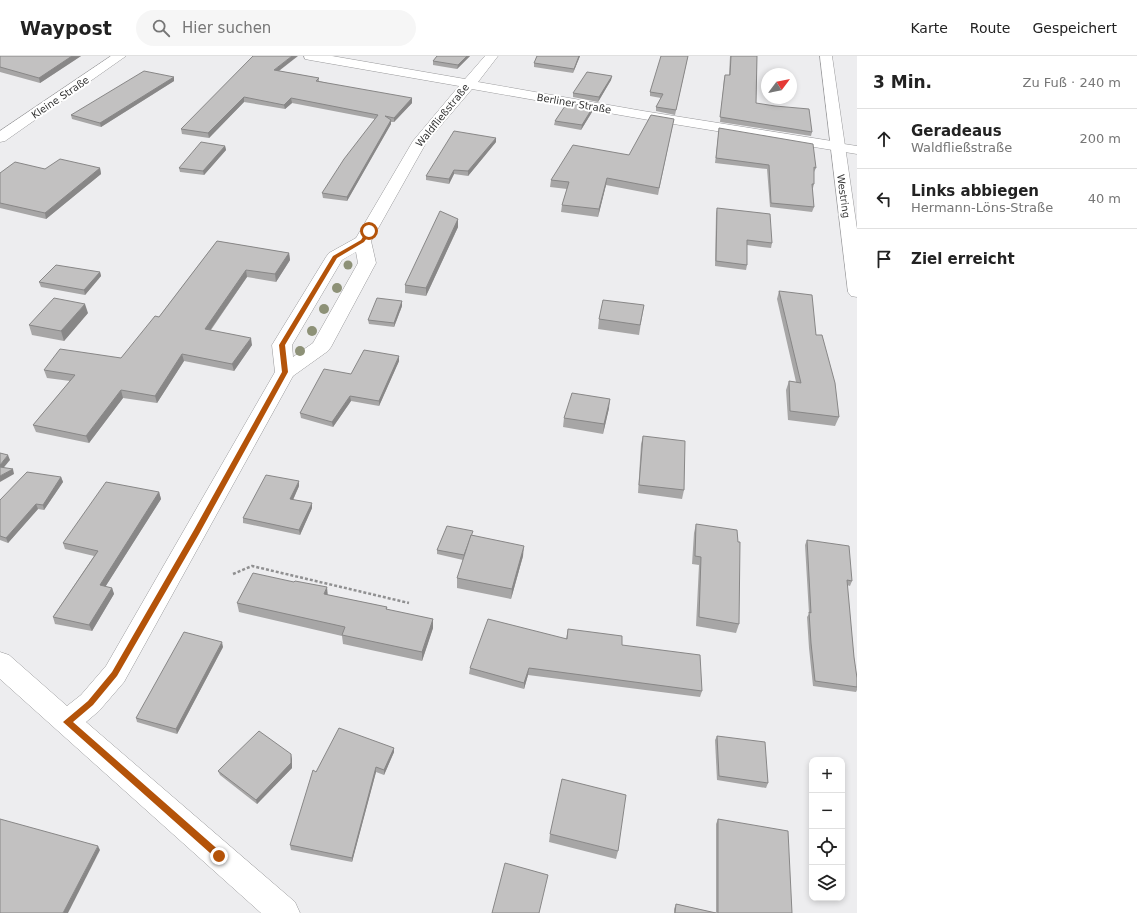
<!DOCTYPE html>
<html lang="de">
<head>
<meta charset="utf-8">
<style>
	:root { --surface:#fff; --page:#f6f6f6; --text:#222; --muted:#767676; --line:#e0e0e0 }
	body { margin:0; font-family:"DejaVu Sans",sans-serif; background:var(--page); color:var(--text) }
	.controls { position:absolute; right:12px; bottom:12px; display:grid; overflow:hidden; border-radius:8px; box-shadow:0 2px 6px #0003 }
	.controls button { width:36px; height:36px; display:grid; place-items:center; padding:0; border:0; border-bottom:1px solid var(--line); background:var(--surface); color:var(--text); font:20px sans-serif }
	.compass { position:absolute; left:761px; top:12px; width:36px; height:36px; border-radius:50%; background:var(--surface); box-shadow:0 2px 6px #0003; rotate:58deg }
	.stop { position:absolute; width:12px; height:12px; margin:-9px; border:3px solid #b45309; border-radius:50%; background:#fff }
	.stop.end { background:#b45309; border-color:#fff; box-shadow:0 1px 4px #0008 }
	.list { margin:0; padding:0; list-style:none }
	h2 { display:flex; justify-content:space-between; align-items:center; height:52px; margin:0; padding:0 16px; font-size:17px }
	h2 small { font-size:13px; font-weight:400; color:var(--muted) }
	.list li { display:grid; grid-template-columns:26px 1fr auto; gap:12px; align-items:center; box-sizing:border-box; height:60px; padding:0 16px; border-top:1px solid var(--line) }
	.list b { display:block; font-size:15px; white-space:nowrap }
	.list p { margin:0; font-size:13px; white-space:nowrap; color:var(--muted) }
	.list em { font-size:13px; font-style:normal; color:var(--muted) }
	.icon { flex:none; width:22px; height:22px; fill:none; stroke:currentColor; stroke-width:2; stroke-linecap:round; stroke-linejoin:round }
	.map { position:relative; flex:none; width:857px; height:857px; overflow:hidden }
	header { display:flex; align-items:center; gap:24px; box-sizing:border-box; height:56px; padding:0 20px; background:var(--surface); border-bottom:1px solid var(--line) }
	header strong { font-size:19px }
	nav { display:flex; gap:22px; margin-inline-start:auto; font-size:14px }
	.search { width:280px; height:36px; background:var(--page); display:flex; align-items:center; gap:10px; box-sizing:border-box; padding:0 14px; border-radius:22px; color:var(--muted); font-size:15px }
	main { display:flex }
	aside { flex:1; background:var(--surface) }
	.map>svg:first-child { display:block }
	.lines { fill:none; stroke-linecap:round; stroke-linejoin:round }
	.street-casing { stroke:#99999b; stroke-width:1 }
	.secondary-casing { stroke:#99999b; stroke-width:1 }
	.path { stroke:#909091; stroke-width:2.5; stroke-dasharray:3 2; stroke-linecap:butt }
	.street { fill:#fff; fill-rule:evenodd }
	.secondary { fill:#fff; fill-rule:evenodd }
	.tree { fill:#8d9177 }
	.wall { fill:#a7a6a6 }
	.shaded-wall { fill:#888787 }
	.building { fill:#c2c1c1; stroke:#888787 }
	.route { fill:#b45309 }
	.labels { text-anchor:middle; stroke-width:4; stroke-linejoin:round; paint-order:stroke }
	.far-street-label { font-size:10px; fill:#353535; stroke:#fff }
</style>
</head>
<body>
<header>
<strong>Waypost</strong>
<div class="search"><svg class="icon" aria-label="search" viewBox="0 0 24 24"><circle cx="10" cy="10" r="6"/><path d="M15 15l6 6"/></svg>Hier suchen</div>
<nav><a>Karte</a><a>Route</a><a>Gespeichert</a></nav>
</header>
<main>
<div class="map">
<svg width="857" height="857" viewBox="0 0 857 857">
	<rect width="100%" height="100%" fill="#ededef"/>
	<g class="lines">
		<defs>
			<g id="street">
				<polygon points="111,0 126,0 5,85 0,86 0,75"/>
				<path d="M304 0H332L465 23 485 0H498L478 26 643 55 838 86 844 88 857 90V98L643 63 472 33 426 87 371 185 376 207 331 291 328 295 293 320 124 626 99 655 86 666 295 846 300 857H261L0 623V596L9 599 67 650 81 639 106 610 275 316 272 289 326 201 329 197 356 182 413 85 459 30 310 4 305 3ZM356 196 358 207 313 287 293 301 292 289 342 204Z"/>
			</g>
			<polygon id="secondary" points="820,0 832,0 857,173 857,241 851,240 848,236"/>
		</defs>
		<!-- street casing -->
		<use href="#street" class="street-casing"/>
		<!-- secondary casing -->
		<use href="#secondary" class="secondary-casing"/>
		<!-- path -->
		<polyline class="path" points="233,518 252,510 409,547"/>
		<!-- street -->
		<use href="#street" class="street"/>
		<!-- secondary -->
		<use href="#secondary" class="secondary"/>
	</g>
	<!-- trees -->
	<g class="tree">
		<circle cx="348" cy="209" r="4.5"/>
		<circle cx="337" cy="232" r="5"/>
		<circle cx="324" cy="253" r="5"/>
		<circle cx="312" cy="275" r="5"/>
		<circle cx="300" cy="295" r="5"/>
	</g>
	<!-- wall -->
	<g class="wall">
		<polygon points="0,0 81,0 40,27 0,16"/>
		<polygon points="437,0 470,0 457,13 433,9 433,5"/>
		<polygon points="537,0 580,0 573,17 534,11 534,7"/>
		<polygon points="688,0 675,59 656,55 656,51 661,42 650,40 650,36"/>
		<polygon points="730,0 757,0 756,47 812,76 811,80 720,66 724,23 725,19 729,19"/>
		<polygon points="279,15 319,22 319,25 412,47 394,66 391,66 391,68 347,145 323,142 322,137 375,63 292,47 285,53 244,46 209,82 182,78 181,73"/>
		<polygon points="612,20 611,24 598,46 573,41 573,37"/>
		<polygon points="174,21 174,25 101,71 72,63 71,59"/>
		<polygon points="592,56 581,74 554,69 555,65"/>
		<polygon points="674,63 658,139 606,129 598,161 561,156 562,149 567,133 550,131 551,124 629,99"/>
		<polygon points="719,72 816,112 814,116 814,128 813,132 812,132 814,151 812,156 770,151 767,113 715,107"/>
		<polygon points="496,86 468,120 454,118 449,128 426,124 426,120"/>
		<polygon points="225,90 226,94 204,119 180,116 179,112"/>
		<polygon points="100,112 101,118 46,163 0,152 0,117 45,113"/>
		<polygon points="717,152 772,187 771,192 747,189 747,209 746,214 715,210 716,157"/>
		<polygon points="458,163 458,171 426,240 405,237 405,229"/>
		<polygon points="217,185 289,197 290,204 276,226 247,221 211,274 252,289 234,315 184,305 157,347 123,342 89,387 36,376 33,369 70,325 47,322 44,314 121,302 159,261"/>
		<polygon points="100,216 101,220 85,239 41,231 39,226"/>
		<polygon points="779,235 816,279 839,361 835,370 788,364 786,334 789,325 796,326 777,243"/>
		<polygon points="644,249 639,279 598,273 599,263"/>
		<polygon points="402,250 394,271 369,268 368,264"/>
		<polygon points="88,257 64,285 32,279 29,269"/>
		<polygon points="399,305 379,350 351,345 333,371 301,362 300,357 351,318"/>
		<polygon points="609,352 603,378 563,371 564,362"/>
		<polygon points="643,380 684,434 682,443 638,437 641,388"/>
		<polygon points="61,421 63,426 44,454 38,453 8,487 0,484 0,444"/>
		<polygon points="299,430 293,444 312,452 300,479 243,467 243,462"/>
		<polygon points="159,436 161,443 105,531 112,532 114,538 92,575 55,568 53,561 94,500 65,493 63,487"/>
		<polygon points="696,468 738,486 739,568 736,577 696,570 699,509 692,508 694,477"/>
		<polygon points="473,479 523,500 511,543 457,532 457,522 463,504 437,498 437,494"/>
		<polygon points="807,484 852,525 850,530 847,529 854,601 857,622 857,634 856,636 813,630 809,592 807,561 809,558 805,489"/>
		<polygon points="328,539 387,551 387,554 433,563 433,572 422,605 343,588 342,580 239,556 237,547"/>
		<polygon points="568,573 622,589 702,635 700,641 528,619 524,633 469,618 470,612 566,583"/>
		<polygon points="223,591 177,678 137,666 136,662"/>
		<polygon points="717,680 768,727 766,732 717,724 715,684"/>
		<polygon points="394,692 394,696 384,719 376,716 352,806 291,794 290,789 316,716"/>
		<polygon points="292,703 292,712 257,748 220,719 218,715"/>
		<polygon points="718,763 792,857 716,857 716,768"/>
		<polygon points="550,778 618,795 616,803 549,786"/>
		<polygon points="676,848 716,857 674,857 674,853"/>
	</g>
	<!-- shaded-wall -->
	<g class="shaded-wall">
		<polygon points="72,0 81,0 40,27 39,22"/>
		<polygon points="292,0 298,0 275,18 274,14"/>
		<polygon points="467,0 470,0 457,13 458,9"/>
		<polygon points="579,0 580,0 573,17 574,13"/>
		<polygon points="612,20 611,24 598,46 599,41"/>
		<polygon points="174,21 174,25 101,71 100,67"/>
		<polygon points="244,41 244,46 209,82 208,77"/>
		<polygon points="291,42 292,47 285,53 284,49"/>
		<polygon points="412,42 412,47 394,66 394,62"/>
		<polygon points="593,51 592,56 581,74 582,69"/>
		<polygon points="391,64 391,68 347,145 347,141"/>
		<polygon points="496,82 496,86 468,120 468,115"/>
		<polygon points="225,90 226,94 204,119 203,115"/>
		<polygon points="100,112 101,118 46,163 45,157"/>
		<polygon points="454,114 454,118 449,128 449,123"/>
		<polygon points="607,122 606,129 598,161 599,153"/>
		<polygon points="458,163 458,171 426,240 426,232"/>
		<polygon points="289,197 290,204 276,226 275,218"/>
		<polygon points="246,214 247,221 206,280 205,273"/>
		<polygon points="100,216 101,220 85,239 84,234"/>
		<polygon points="402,245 402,250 394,271 394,267"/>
		<polygon points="85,248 88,257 64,285 61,275"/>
		<polygon points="251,282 252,289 234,315 232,308"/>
		<polygon points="182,298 184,305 157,347 155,340"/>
		<polygon points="399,300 399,305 379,350 379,345"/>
		<polygon points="121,334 123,342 89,387 86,380"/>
		<polygon points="350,340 351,345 333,371 332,366"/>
		<polygon points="610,343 609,352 603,378 604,368"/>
		<polygon points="8,399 10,404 0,416 0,409"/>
		<polygon points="13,413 14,418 0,426 0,420"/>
		<polygon points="61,421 63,426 44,454 43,449"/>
		<polygon points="299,425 299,430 291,448 290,443"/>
		<polygon points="159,436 161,443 102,536 100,529"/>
		<polygon points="312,447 312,452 300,479 299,474"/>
		<polygon points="36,448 38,453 8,487 6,482"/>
		<polygon points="524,490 523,500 511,543 512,533"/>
		<polygon points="327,531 328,541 324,538"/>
		<polygon points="112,532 114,538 92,575 89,569"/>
		<polygon points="433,563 433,572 422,605 422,596"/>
		<polygon points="222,586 223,591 177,678 176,673"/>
		<polygon points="529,612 528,619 524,633 524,627"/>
		<polygon points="394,692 394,696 384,719 384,714"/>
		<polygon points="291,698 292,703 292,712 257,748 256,744"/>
		<polygon points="376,711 376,716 352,806 352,802"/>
		<polygon points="98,790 100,794 68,857 63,857"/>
	</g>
	<!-- building -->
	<g class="building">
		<polygon points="0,0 72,0 39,22 0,11"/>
		<polygon points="253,0 292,0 274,14 319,22 316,25 412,42 394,62 385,60 391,64 347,141 322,137 344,103 378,59 291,42 284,49 244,41 208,77 181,73"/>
		<polygon points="437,0 467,0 458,9 433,5"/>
		<polygon points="537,0 579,0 574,13 534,7"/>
		<polygon points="661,0 688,0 676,54 656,51 663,38 650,36"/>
		<polygon points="731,0 757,0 756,47 775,50 809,53 812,76 720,61 725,19 730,19"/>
		<polygon points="144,15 174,21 100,67 71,59"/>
		<polygon points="587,16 612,20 599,41 573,37"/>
		<polygon points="567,47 593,51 582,69 555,65"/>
		<polygon points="651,59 674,63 659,132 607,122 599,153 562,149 569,126 551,124 573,89 629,99"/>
		<polygon points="719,72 813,88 816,112 814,111 814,128 812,128 814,151 771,147 769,109 716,102"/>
		<polygon points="454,75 496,82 468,115 454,114 449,123 426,120"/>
		<polygon points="201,86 225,90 203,115 179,112"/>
		<polygon points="60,103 100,112 45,157 0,147 0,117 15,106 45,113"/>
		<polygon points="717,152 770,158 772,187 747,184 747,209 716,205"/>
		<polygon points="440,155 458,163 426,232 405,229"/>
		<polygon points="217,185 289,197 275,218 246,214 205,273 251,282 232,308 182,298 155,340 121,334 86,380 33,369 75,319 44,314 60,293 121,302 155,260 159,261"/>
		<polygon points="56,209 100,216 84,234 39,226"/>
		<polygon points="779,235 812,239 816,279 822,279 835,327 839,361 790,355 789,325 801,327"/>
		<polygon points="54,242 85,248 61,275 29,269"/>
		<polygon points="377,242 402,245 394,267 368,264"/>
		<polygon points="603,244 644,249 640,269 599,263"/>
		<polygon points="364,294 399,300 379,345 350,340 332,366 300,357 324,313 351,318"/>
		<polygon points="572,337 610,343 604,368 564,362"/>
		<polygon points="643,380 685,385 684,434 639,429"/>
		<polygon points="0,397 8,399 0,409"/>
		<polygon points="0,411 13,413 0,420"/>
		<polygon points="27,416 61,421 43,449 36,448 6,482 0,480 0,444"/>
		<polygon points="266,419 299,425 290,443 312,447 299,474 243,462"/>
		<polygon points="106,426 159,436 100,529 112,532 89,569 53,561 98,495 63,487"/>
		<polygon points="696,468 737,474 738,486 740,486 739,568 699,561 701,501 695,500"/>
		<polygon points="447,470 473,475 464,499 437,494"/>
		<polygon points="471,479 524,490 512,533 457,522"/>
		<polygon points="807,484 849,490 852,525 847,524 854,601 857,622 857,631 815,625 811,587 809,556 811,557"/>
		<polygon points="253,517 294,526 295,525 327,531 324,538 387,551 386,553 433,563 422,596 342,579 345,571 237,547"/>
		<polygon points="488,563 567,583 568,573 622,580 622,589 700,599 702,635 529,612 524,627 470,612"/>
		<polygon points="184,576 222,586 176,673 136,662"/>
		<polygon points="339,672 394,692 384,714 376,711 352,802 290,789 313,714 316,716"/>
		<polygon points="259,675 291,698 291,707 256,744 218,715"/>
		<polygon points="717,680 765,686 768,727 719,720"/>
		<polygon points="562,723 626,739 618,795 550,778"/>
		<polygon points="0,763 98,790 63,857 0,857"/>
		<polygon points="718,763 788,775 792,857 718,857"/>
		<polygon points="505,807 548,819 539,857 492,857"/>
		<polygon points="676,848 716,857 675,857"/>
	</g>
	<!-- route -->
	<polygon class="route" points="367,174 372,175 364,186 337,202 285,289 288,316 199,478 117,620 93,649 73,666 222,797 224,800 222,803 219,805 63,666 88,645 112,616 194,474 282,316 279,289 333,200 361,184"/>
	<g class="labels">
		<!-- far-street labels -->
		<g class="far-street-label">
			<text transform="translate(60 41) rotate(-34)" y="4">Kleine Straße</text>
			<text transform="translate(574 47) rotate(10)" y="4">Berliner Straße</text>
			<text transform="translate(442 59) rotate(-51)" y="4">Waldfließstraße</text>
			<text transform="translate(844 140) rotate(82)" y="4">Westring</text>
		</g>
	</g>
</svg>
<div class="controls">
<button>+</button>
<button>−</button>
<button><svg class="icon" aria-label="locate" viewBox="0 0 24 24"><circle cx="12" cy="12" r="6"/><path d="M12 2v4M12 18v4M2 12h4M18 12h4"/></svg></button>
<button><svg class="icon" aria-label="layers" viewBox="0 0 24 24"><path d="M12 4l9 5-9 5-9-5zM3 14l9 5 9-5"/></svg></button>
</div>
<svg class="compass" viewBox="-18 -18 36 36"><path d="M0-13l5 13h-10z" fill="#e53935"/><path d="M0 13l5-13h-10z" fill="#767676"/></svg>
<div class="stop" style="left:369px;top:175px"></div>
<div class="stop end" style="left:219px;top:800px"></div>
</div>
<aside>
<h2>3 Min.<small>Zu Fuß · 240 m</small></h2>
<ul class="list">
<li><svg class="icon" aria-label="ahead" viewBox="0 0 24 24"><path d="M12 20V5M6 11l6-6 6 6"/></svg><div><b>Geradeaus</b><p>Waldfließstraße</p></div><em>200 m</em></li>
<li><svg class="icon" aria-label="left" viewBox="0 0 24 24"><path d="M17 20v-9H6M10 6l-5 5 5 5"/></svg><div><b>Links abbiegen</b><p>Hermann-Löns-Straße</p></div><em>40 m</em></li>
<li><svg class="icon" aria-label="arrive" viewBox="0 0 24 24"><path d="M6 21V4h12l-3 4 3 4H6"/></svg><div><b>Ziel erreicht</b></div></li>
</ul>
</aside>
</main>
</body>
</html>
